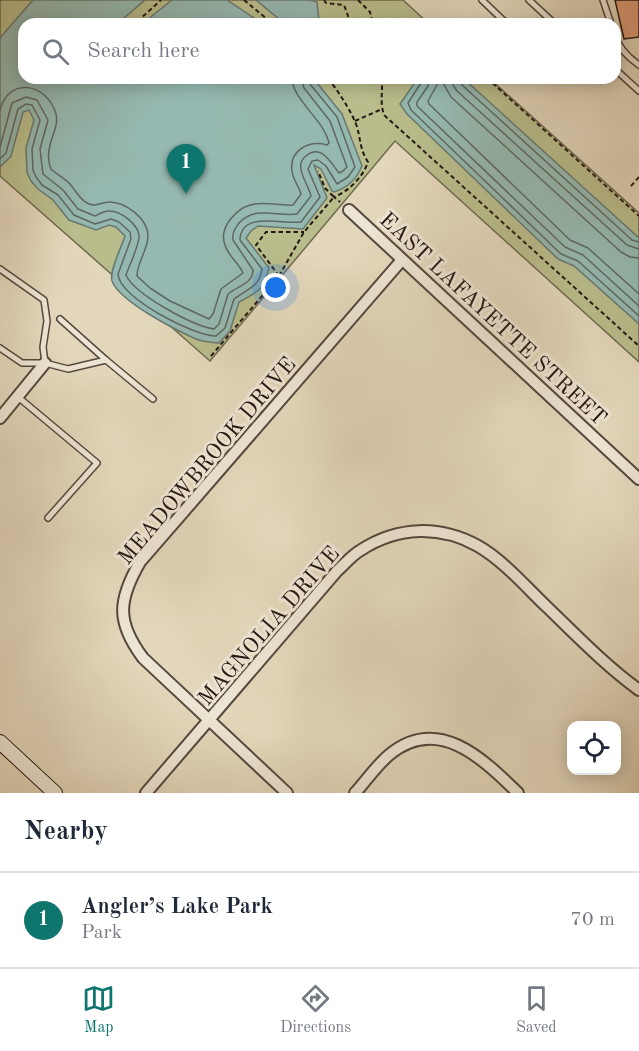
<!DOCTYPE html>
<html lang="en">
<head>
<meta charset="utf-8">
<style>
	:root { --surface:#fff; --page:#f2f2f3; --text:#1f2937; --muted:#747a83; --line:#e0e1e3; --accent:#0f766e }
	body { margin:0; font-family:"Old Standard TT",serif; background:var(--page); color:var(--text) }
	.controls { position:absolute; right:18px; bottom:18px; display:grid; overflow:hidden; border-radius:12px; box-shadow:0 3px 15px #0003 }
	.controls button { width:54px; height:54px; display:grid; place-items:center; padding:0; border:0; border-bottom:2px solid var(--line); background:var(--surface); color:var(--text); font:30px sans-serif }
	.you { position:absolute; left:276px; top:288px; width:21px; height:21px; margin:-15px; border:4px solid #fff; border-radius:50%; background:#1a73e8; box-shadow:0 0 0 9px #1a73e833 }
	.badge { display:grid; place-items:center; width:39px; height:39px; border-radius:50%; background:var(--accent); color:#fff; font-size:20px; font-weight:700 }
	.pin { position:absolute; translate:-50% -50px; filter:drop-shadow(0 2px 3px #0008) }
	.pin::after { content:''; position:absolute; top:32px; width:21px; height:18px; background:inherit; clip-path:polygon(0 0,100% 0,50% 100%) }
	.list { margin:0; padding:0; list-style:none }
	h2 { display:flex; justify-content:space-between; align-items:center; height:78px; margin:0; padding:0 24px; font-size:26px }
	h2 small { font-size:20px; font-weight:400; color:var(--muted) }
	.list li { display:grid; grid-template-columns:39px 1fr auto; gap:18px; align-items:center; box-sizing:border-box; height:96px; padding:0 24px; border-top:2px solid var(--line) }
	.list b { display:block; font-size:22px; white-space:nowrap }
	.list p { margin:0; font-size:20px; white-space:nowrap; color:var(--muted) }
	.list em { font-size:20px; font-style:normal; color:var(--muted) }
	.icon { flex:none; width:33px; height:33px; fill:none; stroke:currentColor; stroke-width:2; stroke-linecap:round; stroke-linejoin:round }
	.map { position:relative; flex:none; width:639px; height:793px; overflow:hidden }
	.search { position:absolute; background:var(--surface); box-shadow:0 3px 15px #0003; left:18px; right:18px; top:18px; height:66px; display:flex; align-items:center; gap:15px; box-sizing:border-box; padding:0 21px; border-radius:18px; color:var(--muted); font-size:22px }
	.sheet { height:174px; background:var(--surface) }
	nav { display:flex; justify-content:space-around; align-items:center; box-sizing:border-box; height:84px; border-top:2px solid var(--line); background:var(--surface); font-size:16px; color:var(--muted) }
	nav a { display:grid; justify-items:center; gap:3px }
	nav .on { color:var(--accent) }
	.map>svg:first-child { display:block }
	.green { fill:#b9bd8c; stroke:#6f6a50; stroke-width:1.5 }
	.water { fill:#95b9b1; stroke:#687972; stroke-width:1.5 }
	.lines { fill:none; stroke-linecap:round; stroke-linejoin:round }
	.shore { stroke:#5d6862; stroke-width:1.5 }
	.building { fill:#de9d7a; stroke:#251814; stroke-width:1.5 }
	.lane-casing { stroke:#54483e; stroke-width:8 }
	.street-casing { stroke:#54483e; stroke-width:14 }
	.secondary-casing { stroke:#251814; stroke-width:16 }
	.path { stroke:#251814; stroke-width:2; stroke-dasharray:4.5 3; stroke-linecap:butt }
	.lane { stroke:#ede5d3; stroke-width:5 }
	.street { stroke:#ede5d3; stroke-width:10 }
	.secondary { stroke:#ede5d3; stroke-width:14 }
	.labels { text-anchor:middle; stroke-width:6; stroke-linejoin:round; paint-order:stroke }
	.street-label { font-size:22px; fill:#251814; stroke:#ede5d3 }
</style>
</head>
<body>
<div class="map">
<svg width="639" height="793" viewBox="0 0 639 793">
	<rect width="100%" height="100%" fill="#e3d7bb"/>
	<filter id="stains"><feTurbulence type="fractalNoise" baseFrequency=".00333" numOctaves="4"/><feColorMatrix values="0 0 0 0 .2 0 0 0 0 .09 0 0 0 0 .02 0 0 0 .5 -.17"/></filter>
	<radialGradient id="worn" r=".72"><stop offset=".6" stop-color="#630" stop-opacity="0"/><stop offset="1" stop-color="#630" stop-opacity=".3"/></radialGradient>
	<!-- green -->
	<polygon class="green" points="0,0 403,0 429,24 24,24 24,78 489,78 639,213 639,362 395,141 210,361 0,176"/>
	<!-- water -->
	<g class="water">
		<path d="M33 0H145L117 24H24V78H313L342 114 362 166C357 178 347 188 334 192L332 191 321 169 314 165 327 198 303 229 258 226 251 231 246 238 269 268C263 291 259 291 239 302L230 331 219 343C211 342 203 342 196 339 176 330 120 302 112 281 109 271 122 246 125 236L116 227 109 225 96 230 69 220 53 200 38 189 31 181 27 172 26 148 34 120 29 110 23 112 11 156 0 167V38Z"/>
		<polygon points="172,0 227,0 263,24 142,24"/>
		<polygon points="256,0 310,0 317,2 319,21 316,24 285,24"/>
		<polygon points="418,78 463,78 639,238 639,324 574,266 558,259 407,114 400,104"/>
	</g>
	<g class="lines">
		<!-- shore -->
		<g class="shore">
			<polyline points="422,78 421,83 408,103 411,110 561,254 578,261 639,316"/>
			<polyline points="429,78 428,86 417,102 417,106 565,247 583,255 639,306"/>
			<polyline points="452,78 453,85 457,91 627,245 639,249"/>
			<polyline points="460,78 462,85 632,240 639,242"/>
			<path d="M0 110C9 76 47 83 56 114 59 127 50 138 49 151 48 156 49 164 51 169 56 174 63 177 69 183 75 189 79 199 87 203 96 208 101 202 109 202 126 202 148 219 148 236 148 250 137 262 137 276L150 288 170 301 209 319 213 314 221 289 243 273C239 263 228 256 225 245 218 227 238 206 255 204 268 202 281 206 293 205L301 194C299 186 293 180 292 171 289 150 309 140 327 145L329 143C323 118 293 101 292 78"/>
			<path d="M0 147 12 103 26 97 37 100 48 120 40 149 43 174 63 190 78 209 95 216C99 214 104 211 109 211 121 211 140 225 139 238 137 250 130 264 126 275 134 294 193 326 214 329L219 324 228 294C237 286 253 284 253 270L233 240C232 233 235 229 239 223 256 205 277 217 297 214L311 196C309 187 302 178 301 169 300 164 302 159 306 156 321 143 331 163 339 173L343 171 347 167 330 121 304 88 301 78"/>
			<path d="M0 159 6 153 18 109 26 104 32 105 40 120 32 149 33 170 36 177 42 185 58 195 74 215 95 224 111 219 119 222 130 232 131 239 118 274C119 298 194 336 216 336L225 328 234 299C247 289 260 287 262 269L240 240C241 210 284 225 301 222L320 197 308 169 312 161 318 160 326 166 337 184 348 177 355 167 337 117 310 84 309 78"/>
			<polyline points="639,258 630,257 621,252 451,97 443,83 438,83 428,101 429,104 570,240 588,248 639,294"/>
		</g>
	</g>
	<!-- building -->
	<polygon class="building" points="615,0 639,0 639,37 624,39"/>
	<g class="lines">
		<defs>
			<g id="lane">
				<polyline points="482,0 507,24"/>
				<polyline points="529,0 555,24"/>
				<polyline points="603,0 611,24"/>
				<polyline points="566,24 567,24"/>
				<path d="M615 36C619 48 629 58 639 65"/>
				<polyline points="615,69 639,91"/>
				<polyline points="0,269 44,300 47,321 43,347 45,363"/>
				<polyline points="60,319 106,360"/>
				<polyline points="0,348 22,363 45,363 68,369 106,360 153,399"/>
				<polyline points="18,397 97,463 48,518"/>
			</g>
			<g id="street">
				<polyline points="349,210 639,479"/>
				<polyline points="0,418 45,363"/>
				<path d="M146 793 337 571C345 564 352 555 361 550 398 526 440 525 478 546 504 561 526 587 547 607 577 636 606 666 639 690"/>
				<path d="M287 793 143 658C116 622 118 600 140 562L401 261"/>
				<path d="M355 793C366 781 376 766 389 755 438 714 483 759 518 793"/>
			</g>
			<polyline id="secondary" points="0,742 55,793"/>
		</defs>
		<!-- lane casing -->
		<use href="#lane" class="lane-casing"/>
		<!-- street casing -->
		<use href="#street" class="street-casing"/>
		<!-- secondary casing -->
		<use href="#secondary" class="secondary-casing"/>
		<!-- path -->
		<g class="path">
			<polyline points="244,0 273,24"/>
			<polyline points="324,0 326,3 344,5 351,24"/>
			<polyline points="358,0 370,12 373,24"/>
			<polyline points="130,24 139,20 161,0"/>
			<path d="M328 78C339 93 349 107 356 124 361 138 359 148 368 162 363 177 349 191 334 197L340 202"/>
			<polyline points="362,78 374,83 383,82 386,78"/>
			<path d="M381 78C384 90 379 100 384 115L639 346"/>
			<polyline points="487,78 639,216"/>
			<polyline points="355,121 382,109"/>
			<polyline points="631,186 639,177"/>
			<polyline points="279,276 256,245 266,232 304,232"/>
			<polyline points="211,356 279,276 304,232 334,197 325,188 318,171"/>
		</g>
		<!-- lane -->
		<use href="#lane" class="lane"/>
		<!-- street -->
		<use href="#street" class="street"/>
		<!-- secondary -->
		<use href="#secondary" class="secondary"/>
	</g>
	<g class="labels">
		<!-- street labels -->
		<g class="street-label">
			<text transform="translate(494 318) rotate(43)" y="8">EAST LAFAYETTE STREET</text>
			<text transform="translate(206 460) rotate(-50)" y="8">MEADOWBROOK DRIVE</text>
			<text transform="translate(268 625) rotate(-49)" y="8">MAGNOLIA DRIVE</text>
		</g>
	</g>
	<rect width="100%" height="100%" filter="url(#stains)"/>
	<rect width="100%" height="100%" fill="url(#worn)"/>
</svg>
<div class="controls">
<button><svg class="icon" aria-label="locate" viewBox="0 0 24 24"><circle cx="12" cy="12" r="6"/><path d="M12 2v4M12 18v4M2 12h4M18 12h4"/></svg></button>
</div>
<div class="you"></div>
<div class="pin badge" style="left:186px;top:194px">1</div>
<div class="search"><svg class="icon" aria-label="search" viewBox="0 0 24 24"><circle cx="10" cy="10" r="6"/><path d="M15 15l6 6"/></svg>Search here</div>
</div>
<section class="sheet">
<h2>Nearby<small></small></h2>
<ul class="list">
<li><span class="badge">1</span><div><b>Angler’s Lake Park</b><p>Park</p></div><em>70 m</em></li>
</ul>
</section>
<nav>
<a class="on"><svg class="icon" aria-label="map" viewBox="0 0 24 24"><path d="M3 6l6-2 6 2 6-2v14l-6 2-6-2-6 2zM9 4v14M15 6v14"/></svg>Map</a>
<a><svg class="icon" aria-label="directions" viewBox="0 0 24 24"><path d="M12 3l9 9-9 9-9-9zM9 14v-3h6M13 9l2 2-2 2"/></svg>Directions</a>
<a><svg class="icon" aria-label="saved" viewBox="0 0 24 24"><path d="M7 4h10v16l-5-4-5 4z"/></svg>Saved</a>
</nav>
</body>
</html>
